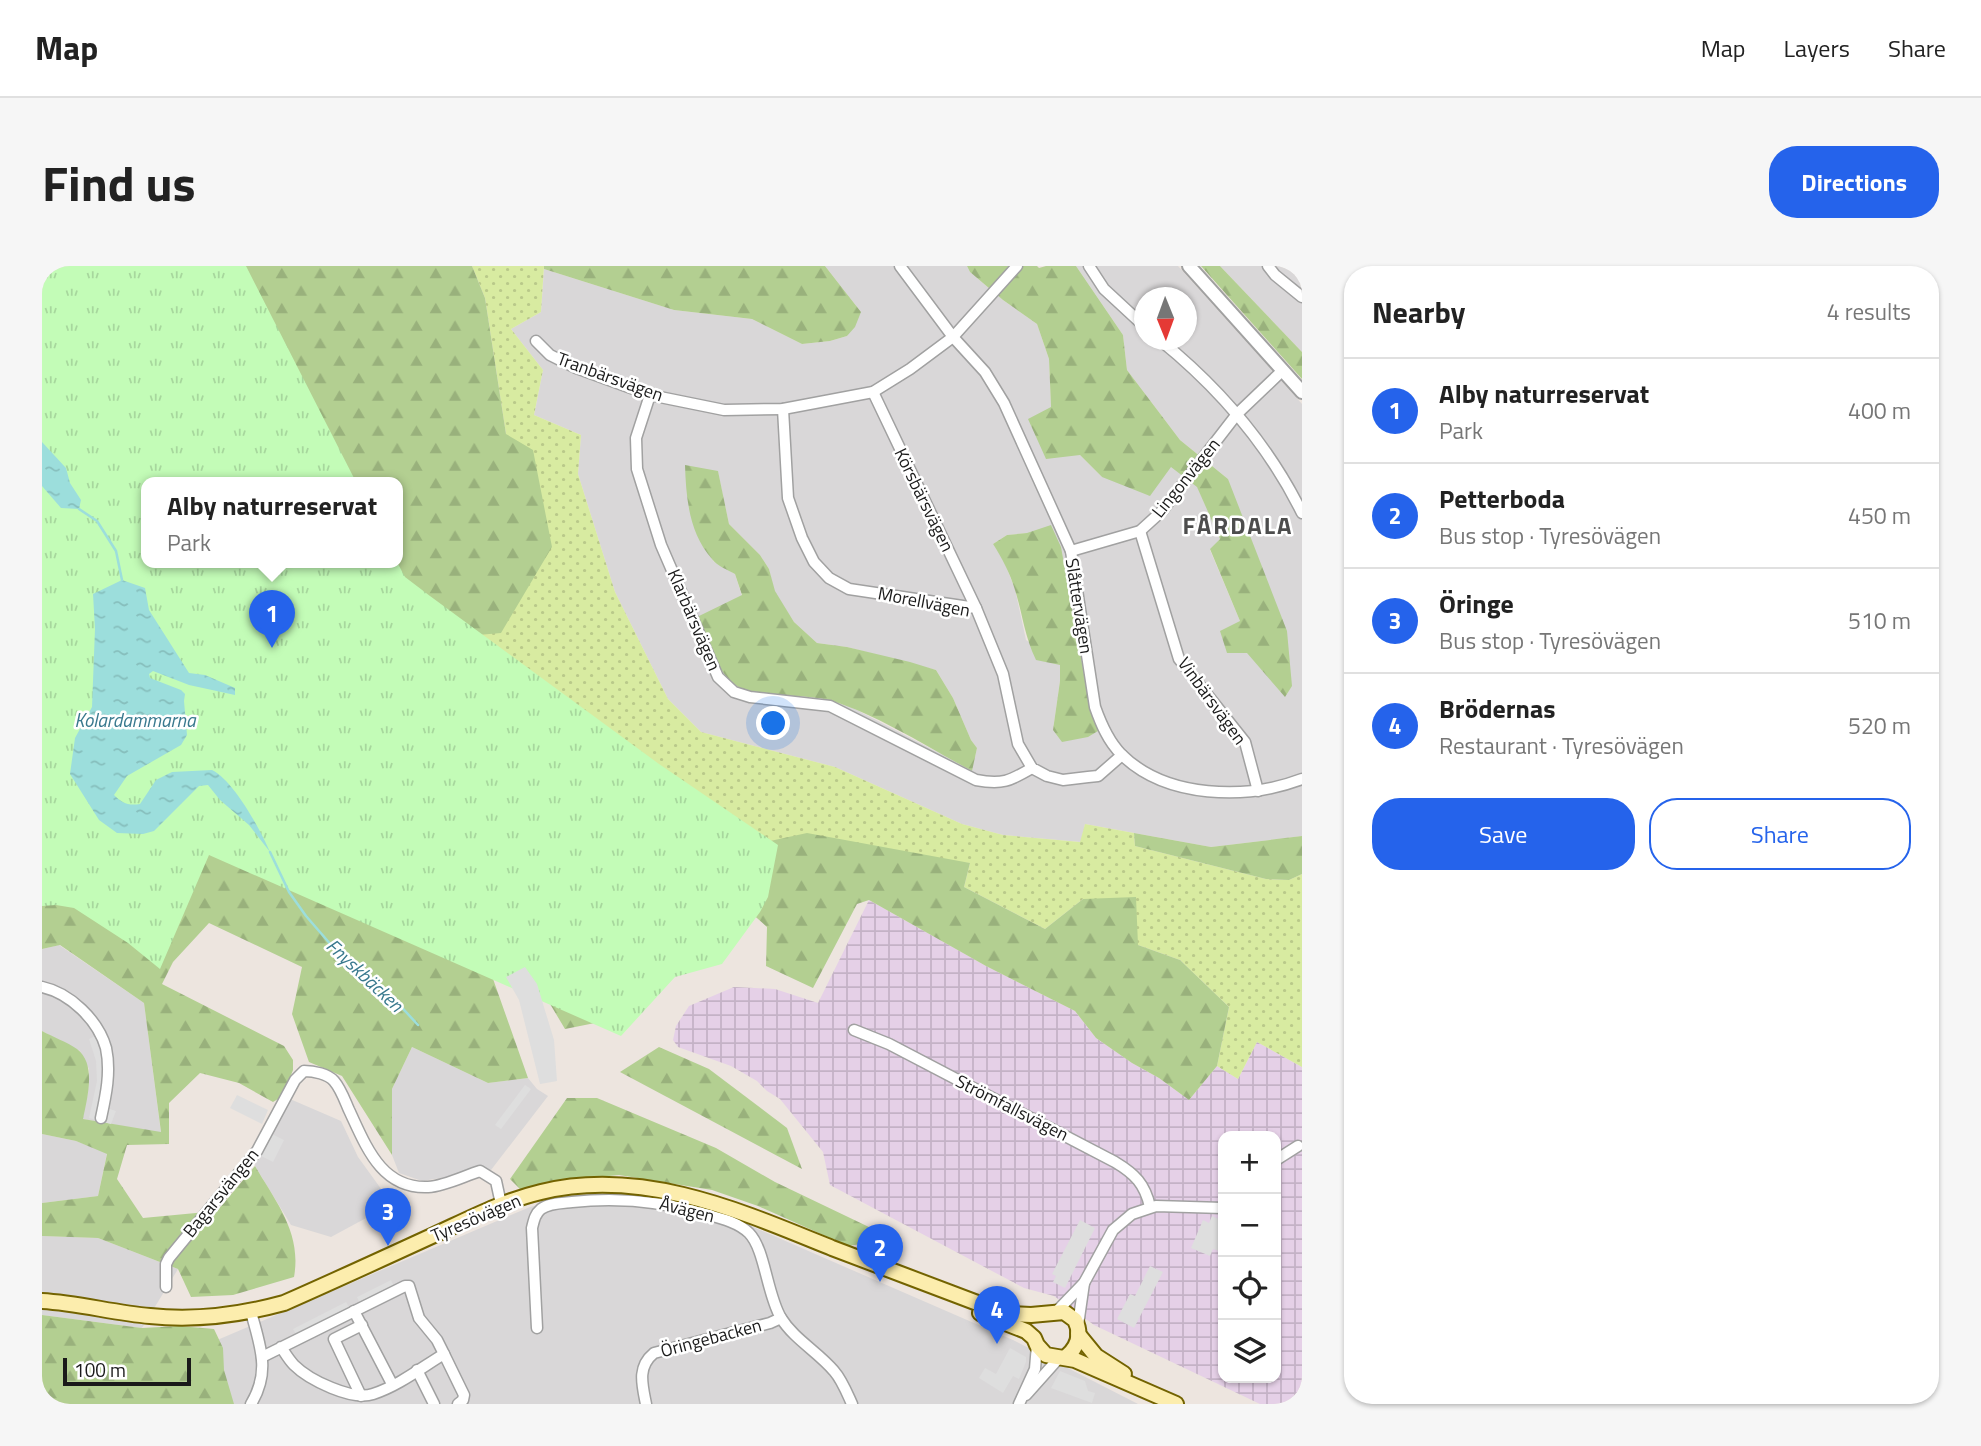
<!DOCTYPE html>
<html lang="en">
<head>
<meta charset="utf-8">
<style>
	:root { --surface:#fff; --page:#f6f6f6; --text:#222; --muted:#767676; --line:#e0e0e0; --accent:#2563eb }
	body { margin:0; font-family:"Titillium Web",sans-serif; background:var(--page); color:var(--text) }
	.controls { position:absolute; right:21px; bottom:21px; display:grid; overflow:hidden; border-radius:14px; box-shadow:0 2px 5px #0004 }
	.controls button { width:63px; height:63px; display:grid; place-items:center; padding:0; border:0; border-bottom:2px solid var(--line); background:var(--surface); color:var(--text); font:35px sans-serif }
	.compass { position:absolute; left:1092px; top:21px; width:63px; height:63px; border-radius:50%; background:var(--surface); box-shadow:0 2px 5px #0004; rotate:179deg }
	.scale { position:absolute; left:21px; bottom:18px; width:128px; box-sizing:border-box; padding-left:7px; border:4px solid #1a1a1a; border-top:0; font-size:19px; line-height:24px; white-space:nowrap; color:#1a1a1a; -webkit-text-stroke:5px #fff; paint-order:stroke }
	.you { position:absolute; left:732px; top:458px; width:24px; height:24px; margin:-18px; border:5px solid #fff; border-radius:50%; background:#1a73e8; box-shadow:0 0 0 10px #1a73e833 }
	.badge { display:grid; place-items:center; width:46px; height:46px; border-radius:50%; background:var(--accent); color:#fff; font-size:23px; font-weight:700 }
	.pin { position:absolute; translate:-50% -58px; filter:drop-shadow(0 2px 4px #0008) }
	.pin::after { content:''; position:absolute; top:37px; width:24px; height:21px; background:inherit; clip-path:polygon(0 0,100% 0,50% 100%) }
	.popup { position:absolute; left:99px; top:211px; width:262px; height:91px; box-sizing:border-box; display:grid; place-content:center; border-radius:14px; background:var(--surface); filter:drop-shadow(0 2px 5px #0005); font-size:23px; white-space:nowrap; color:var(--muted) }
	.popup b { font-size:26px; color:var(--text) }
	.popup::after { content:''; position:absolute; left:50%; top:100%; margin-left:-14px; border:14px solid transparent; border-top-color:var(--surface) }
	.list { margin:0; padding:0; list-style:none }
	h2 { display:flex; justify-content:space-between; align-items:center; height:91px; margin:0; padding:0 28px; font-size:30px }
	h2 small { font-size:23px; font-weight:400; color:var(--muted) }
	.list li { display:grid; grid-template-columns:46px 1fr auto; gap:21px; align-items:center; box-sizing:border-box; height:105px; padding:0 28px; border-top:2px solid var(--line) }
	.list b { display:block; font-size:26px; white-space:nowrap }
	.list p { margin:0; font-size:23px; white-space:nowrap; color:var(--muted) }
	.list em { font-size:23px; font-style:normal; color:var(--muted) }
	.actions { display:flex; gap:14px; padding:21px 28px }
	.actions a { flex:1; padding:16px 0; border:2px solid var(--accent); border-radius:28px; text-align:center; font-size:24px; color:var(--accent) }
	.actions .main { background:var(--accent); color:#fff }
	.icon { flex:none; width:38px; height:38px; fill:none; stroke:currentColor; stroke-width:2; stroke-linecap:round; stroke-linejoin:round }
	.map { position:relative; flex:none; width:1260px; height:1138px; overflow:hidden; border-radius:28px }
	header { display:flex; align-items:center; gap:42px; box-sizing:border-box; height:98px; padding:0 35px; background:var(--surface); border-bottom:2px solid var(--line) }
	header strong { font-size:33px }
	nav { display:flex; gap:38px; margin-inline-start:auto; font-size:24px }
	.intro { display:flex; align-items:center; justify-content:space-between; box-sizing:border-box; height:168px; padding:0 42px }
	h1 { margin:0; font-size:49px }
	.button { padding:18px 32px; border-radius:28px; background:var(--accent); color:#fff; font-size:24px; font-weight:700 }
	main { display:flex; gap:42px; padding:0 42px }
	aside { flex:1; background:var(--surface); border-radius:28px; box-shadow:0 2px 5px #0004 }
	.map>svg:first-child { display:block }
	.residential { fill:#d9d7d8; fill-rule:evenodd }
	.industrial { fill:url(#industrial-grid); fill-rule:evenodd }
	.grass { fill:url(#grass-dots) }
	.forest { fill:url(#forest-firs) }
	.park { fill:url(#park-tufts) }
	.parking { fill:#dedede }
	.water { fill:url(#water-ripples) }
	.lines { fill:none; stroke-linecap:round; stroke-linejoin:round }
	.stream { stroke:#9cdedc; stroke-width:2.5 }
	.minor-casing { stroke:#a1a1a1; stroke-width:13 }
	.tertiary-casing { stroke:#a1a1a1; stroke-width:16 }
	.secondary-casing { stroke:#736300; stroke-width:18 }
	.minor { stroke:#fff; stroke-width:10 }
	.tertiary { stroke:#fff; stroke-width:12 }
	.secondary { stroke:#fcedad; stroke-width:14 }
	.labels { text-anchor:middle; stroke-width:5; stroke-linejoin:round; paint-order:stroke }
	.street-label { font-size:18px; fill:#1a1a1a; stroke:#fff }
	.water-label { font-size:19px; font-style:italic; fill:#39798e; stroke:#fff }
	.district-label { font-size:24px; font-weight:bold; letter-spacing:2px; fill:#4d4d4d; stroke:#fff }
</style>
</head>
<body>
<header>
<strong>Map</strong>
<nav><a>Map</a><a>Layers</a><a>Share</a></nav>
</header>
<div class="intro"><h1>Find us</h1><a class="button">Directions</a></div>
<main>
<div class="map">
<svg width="1260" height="1138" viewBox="0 0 1260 1138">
	<defs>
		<pattern id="industrial-grid" width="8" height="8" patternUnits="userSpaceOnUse" patternTransform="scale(1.75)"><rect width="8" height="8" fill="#e5d0e7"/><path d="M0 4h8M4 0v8" fill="none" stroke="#c4b2c6"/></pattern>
		<pattern id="grass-dots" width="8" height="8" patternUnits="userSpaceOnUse" patternTransform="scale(1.75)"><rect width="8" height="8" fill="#d8eba1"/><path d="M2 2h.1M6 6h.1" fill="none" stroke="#b9c98a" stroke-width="1.8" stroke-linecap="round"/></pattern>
		<pattern id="forest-firs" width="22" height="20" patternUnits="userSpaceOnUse" patternTransform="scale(1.75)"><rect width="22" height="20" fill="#b3cf91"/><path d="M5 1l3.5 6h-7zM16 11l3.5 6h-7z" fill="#99b17c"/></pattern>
		<pattern id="park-tufts" width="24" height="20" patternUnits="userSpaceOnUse" patternTransform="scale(1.75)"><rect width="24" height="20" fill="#c3fcb7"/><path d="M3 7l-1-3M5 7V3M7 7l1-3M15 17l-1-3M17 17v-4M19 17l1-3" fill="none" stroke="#a7d79d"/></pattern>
		<pattern id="water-ripples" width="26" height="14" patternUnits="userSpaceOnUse" patternTransform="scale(1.75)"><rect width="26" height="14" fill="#9cdedc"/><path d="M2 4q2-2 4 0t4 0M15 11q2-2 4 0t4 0" fill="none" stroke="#86bebc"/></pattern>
	</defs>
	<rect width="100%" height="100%" fill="#ede5df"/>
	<!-- residential -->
	<g class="residential">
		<path d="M783 0H925L928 6 961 34 995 58 1007 93 1009 141 1038 189 1060 211 1129 200 1155 220 1178 273 1168 284 1198 355 1205 387 1186 213 1138 174 1085 104 1081 69 1034 0H1136L1260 138V570L1169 581 1043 558 1039 576 961 569 920 558 793 501 659 466 626 433 573 326 536 208 539 169 492 149 501 104 469 63 499 46 502 3 632 44 710 53 760 78 788 75 805 70 819 46ZM1102 32H1144V74H1102ZM676 206 687 258 718 289 727 303 732 325 752 356 775 377 805 381 894 404 911 432 929 474 935 482 930 504 809 441 787 434 709 426 700 330 693 308 671 295ZM985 267 1048 442 1056 465 1011 464 1018 415V398L984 374 973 323 961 293 951 278 965 269Z"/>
		<polygon points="1178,0 1246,0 1260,13 1260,86"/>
		<polygon points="17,679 102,737 119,867 40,853 46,827 47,803 38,785 0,765 0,683"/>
		<polygon points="370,781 446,817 486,812 495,823 506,830 449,904 380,915 357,907 350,889 350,823"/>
		<polygon points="248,833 299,855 316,891 350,938 289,971 249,959 213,900 214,892"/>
		<polygon points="0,868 34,875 65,887 56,930 0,937"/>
		<polygon points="583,927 656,937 971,1074 1096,1138 174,1138 173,1075 488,941 534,928"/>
		<polygon points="0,970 56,972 136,1003 100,1062 0,1049"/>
	</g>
	<!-- industrial -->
	<path class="industrial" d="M827 634 944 700 1033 745 1054 772 1090 797 1117 812 1147 834 1175 800 1196 813 1215 776 1260 801V1138H1218L1052 1059 1012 1030 982 1022 788 919 781 886 738 833 725 825 715 815 689 800 636 781 631 774 634 760 647 740 692 721 733 723 776 737ZM1181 870H1234V1112H1181Z"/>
	<!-- grass -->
	<polygon class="grass" points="430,0 502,0 499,46 469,63 501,104 492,149 539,169 536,208 573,326 626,433 659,466 793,501 920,558 961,569 1038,576 1043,558 1092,567 1093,580 1224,613 1247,614 1260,608 1260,801 1215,776 1196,813 1175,800 1187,741 1138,694 1096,679 1041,633 1003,663 922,621 928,597 687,584 413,371 464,168 443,32"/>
	<!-- forest -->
	<g class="forest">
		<path d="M57 0H430L443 32 464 168 491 184 510 281 459 367 413 371 563 755 523 763 471 676 444 693 486 812 446 817 370 781 350 823V889L300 810 267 796 250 748 260 701 167 657 131 696 120 718 242 780 251 794V804L241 830 231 836 197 817 158 807 127 837V878L85 879 75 913 101 952 175 945 213 900C234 936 260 967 252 1011L191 1029 149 1031 136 1003 56 972 0 970V937L56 930 65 888 34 875 0 868V765C11 771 25 776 35 783 55 798 45 833 41 853L119 866 102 737 18 679 0 683V583L128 296H356V216H118Z"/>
		<polygon points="502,0 783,0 819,46 813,61 805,70 788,75 760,78 710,53 632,44 502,3"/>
		<polygon points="925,0 995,0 997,2 1004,0 1034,0 1081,69 1085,104 1138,174 1186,213 1245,365 1250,420 1243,431 1205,387 1185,387 1178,365 1198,355 1168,283 1178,273 1155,221 1129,201 1108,230 1060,211 1038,189 1004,193 986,153 1009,141 1007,93 995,58 961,34 928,6"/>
		<polygon points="1159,0 1178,0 1260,86 1260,113"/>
		<path d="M643 199 676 205 687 258 718 289 727 303 733 325 752 356 775 377 805 381 868 396 894 404 911 432 929 474 935 482 930 505C887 482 836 449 790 435 765 427 714 432 695 420 676 409 664 371 655 351L700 329 693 308C686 304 675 300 670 293 647 267 644 232 643 199Z"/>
		<path d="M1009 259 1019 281 1048 442 1056 465 1046 471 1020 476 1011 464 1018 415V399L994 394C982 369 981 349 973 324 968 307 960 292 951 278L965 269 985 267Z"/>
		<polygon points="765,567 928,597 922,621 1003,663 1041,633 1094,631 1096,679 1138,694 1187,741 1175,800 1147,834 1117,812 1090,797 1054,772 1033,745 944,700 827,634 815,638 771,722 724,700 725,661 707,645 687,584"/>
		<polygon points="1092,567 1169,581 1260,570 1260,608 1247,614 1224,613 1093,580"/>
		<polygon points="617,781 667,803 745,862 760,903 578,806"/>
		<polygon points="525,832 555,832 674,882 733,916 852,973 806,980 716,940 670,924 577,909 516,915 479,924 468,913"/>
		<polygon points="0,1049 100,1062 137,1060 172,1063 181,1082 182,1104 192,1138 20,1138 0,1133"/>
	</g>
	<!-- park -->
	<polygon class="park" points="0,0 204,0 314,216 104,216 104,296 355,296 363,311 388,330 617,498 736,579 726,631 718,646 680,698 633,711 579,770 167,589 118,703 86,677 32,642 14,639 0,640"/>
	<!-- parking -->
	<g class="parking">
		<polygon points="483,701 495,718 512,774 515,815 498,818 477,734 464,711"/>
		<polygon points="53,770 61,794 65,842 74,845 69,858 47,852 55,815 54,795 47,773"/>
		<polygon points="483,819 489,823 459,863 453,859"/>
		<polygon points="195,829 226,844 220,858 188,842"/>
		<polygon points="230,868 242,874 231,896 219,890"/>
		<polygon points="1170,950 1181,955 1181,983 1180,986 1171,983 1168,990 1149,982 1161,954 1167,957"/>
		<polygon points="1038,954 1053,962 1023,1022 1011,1016 1014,1010 1010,1008"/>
		<polygon points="1108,1000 1121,1006 1092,1062 1075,1053 1088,1028 1093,1030"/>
		<polygon points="349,1014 353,1023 256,1072 251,1063 304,1036 308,1043 318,1038 315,1031"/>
		<polygon points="968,1082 984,1091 984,1096 977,1113 971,1110 961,1127 937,1112 943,1102 954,1108"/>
		<polygon points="1018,1105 1043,1115 1046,1125 1053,1127 1050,1137 1009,1122"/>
	</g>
	<!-- water -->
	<g class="water">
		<polygon points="0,176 24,202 28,217 39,234 37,243 19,242 0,220"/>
		<path d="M80 314 103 322 107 344 147 407 163 409 193 422V429L147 419 111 405 107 408 108 412 139 424 143 428 142 435 145 469 139 479 85 510 72 529C80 537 86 540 98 538L114 514 130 506 170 504C192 515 218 563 228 586L207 559 178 534 166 519 157 520 112 565 101 568 75 567 57 554 28 508 33 472 50 441 53 363 51 328Z"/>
	</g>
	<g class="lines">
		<!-- stream -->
		<g class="stream">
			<polyline points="37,243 55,255 74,285 80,314"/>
			<polyline points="228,586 247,626 264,650 297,688 341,721 376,759"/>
		</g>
		<defs>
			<g id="minor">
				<path d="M858 0 911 71 943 106 962 137 1029 285 1053 441C1059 458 1066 475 1079 488 1124 533 1205 534 1260 513"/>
				<polyline points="1047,0 1062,23 1102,60"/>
				<polyline points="1226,0 1233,9 1260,31"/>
				<path d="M1118 74C1176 121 1227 180 1260 247"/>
				<polyline points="494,75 508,89 534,102 608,129 682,144 741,143 831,126 868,103 911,71 975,0"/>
				<polyline points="831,126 934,342"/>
				<path d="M608 129 594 172 595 203 619 279 676 411 692 426 708 431 788 440 934 514C960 519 968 515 990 502"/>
				<polyline points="741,143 746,232 760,272 772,296 787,312 807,323 934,342 961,408 976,478 990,502 1005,510 1021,514 1046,511 1056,510 1080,489"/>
				<polyline points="1098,265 1137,393 1203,476 1216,525"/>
				<polyline points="1029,285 1098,265 1120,245 1195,148 1240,105"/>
				<path d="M0 721C28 727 56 754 64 782 69 806 64 829 59 852"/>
				<path d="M812 764 847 778 1073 896C1093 908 1103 918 1108 941"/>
				<polyline points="1234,894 1256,880"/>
				<path d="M124 1021V998L127 992 215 885 253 814 262 805C272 805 286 808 292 815 299 823 303 835 307 844 324 880 339 923 386 921 403 920 422 910 438 905L454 915 459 938"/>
				<polyline points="312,1045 350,1118"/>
				<polyline points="1015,1045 1042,1017 1071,964 1090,948 1114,940 1181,942"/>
				<path d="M209 1046C218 1080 229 1105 209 1138"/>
				<polyline points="1036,1059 1042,1017"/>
				<path d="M495 1062 490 962C492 954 493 948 499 943 507 937 521 937 530 936 576 931 619 935 663 948 678 952 696 956 707 967 723 983 725 1029 739 1052 752 1073 776 1086 792 1105 800 1114 805 1127 810 1138"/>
				<polyline points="402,1088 422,1129 421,1134 416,1138"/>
				<path d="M220 1091 363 1020H367L377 1052 395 1074 402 1088C379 1102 356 1120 331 1128 310 1135 267 1114 252 1099 247 1094 243 1087 239 1081"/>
				<polyline points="375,1104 392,1138"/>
				<polyline points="984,1129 1017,1092"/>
				<polyline points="319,1130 292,1073 320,1059"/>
				<path d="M604 1138C600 1118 595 1101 612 1087L728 1057 739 1052"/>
				<polyline points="977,1138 993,1103 995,1079"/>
			</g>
			<polyline id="tertiary" points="1147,0 1260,126"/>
			<g id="secondary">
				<path d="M0 1035C36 1037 72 1047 108 1050 154 1055 198 1049 242 1037 292 1015 342 992 392 969 427 953 461 935 499 926 600 901 699 945 790 982 839 1001 889 1019 938 1038L968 1048 989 1049 1022 1046 1033 1054C1040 1068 1036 1081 1024 1091"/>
				<polyline points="938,1047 984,1065 992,1072 995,1079 1004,1089 1033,1094 1134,1138"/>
				<polyline points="1036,1068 1054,1090 1082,1108"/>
			</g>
		</defs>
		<!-- minor casing -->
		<use href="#minor" class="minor-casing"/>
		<!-- tertiary casing -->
		<use href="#tertiary" class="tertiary-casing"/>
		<!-- secondary casing -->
		<use href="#secondary" class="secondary-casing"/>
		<!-- minor -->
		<use href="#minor" class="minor"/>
		<!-- tertiary -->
		<use href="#tertiary" class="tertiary"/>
		<!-- secondary -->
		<use href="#secondary" class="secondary"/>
	</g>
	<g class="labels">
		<!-- street labels -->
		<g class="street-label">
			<text transform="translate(568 111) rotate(20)" y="6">Tranbärsvägen</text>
			<text transform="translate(1144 212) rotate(-51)" y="6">Lingonvägen</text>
			<text transform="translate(882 234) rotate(64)" y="6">Körsbärsvägen</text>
			<text transform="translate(882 336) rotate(11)" y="6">Morellvägen</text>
			<text transform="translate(1037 340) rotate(81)" y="6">Slåttervägen</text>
			<text transform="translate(652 354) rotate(67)" y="6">Klarbärsvägen</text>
			<text transform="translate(1170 435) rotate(54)" y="6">Vinbärsvägen</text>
			<text transform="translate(970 842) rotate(27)" y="6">Strömfallsvägen</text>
			<text transform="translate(179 927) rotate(-51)" y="6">Bagarsvängen</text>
			<text transform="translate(645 944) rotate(14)" y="6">Åvägen</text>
			<text transform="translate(434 952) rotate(-23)" y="6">Tyresövägen</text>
			<text transform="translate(669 1072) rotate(-15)" y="6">Öringebacken</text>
		</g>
		<!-- water labels -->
		<g class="water-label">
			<text x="93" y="461">Kolardammarna</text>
			<text transform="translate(323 709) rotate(43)" y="7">Fnyskbäcken</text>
		</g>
		<!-- district labels -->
		<g class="district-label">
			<text x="1196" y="268">FÅRDALA</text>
		</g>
	</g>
</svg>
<div class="controls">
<button>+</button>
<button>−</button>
<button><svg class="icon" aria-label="locate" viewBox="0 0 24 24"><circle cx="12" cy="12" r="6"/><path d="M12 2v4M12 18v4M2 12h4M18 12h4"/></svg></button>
<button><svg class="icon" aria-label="layers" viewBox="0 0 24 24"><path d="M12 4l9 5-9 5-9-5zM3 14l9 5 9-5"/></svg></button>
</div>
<svg class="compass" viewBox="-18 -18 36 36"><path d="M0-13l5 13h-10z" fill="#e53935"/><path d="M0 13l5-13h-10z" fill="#767676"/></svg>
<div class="scale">100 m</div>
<div class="you"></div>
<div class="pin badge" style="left:230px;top:382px">1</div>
<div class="popup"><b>Alby naturreservat</b>Park</div>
<div class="pin badge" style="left:838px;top:1016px">2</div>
<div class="pin badge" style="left:346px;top:980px">3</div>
<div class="pin badge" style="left:955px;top:1078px">4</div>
</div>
<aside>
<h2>Nearby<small>4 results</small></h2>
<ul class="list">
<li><span class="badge">1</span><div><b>Alby naturreservat</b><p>Park</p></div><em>400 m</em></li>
<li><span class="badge">2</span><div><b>Petterboda</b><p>Bus stop · Tyresövägen</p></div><em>450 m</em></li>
<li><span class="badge">3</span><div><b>Öringe</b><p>Bus stop · Tyresövägen</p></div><em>510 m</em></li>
<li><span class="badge">4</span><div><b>Brödernas</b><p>Restaurant · Tyresövägen</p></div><em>520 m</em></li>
</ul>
<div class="actions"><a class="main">Save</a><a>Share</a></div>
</aside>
</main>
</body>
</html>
